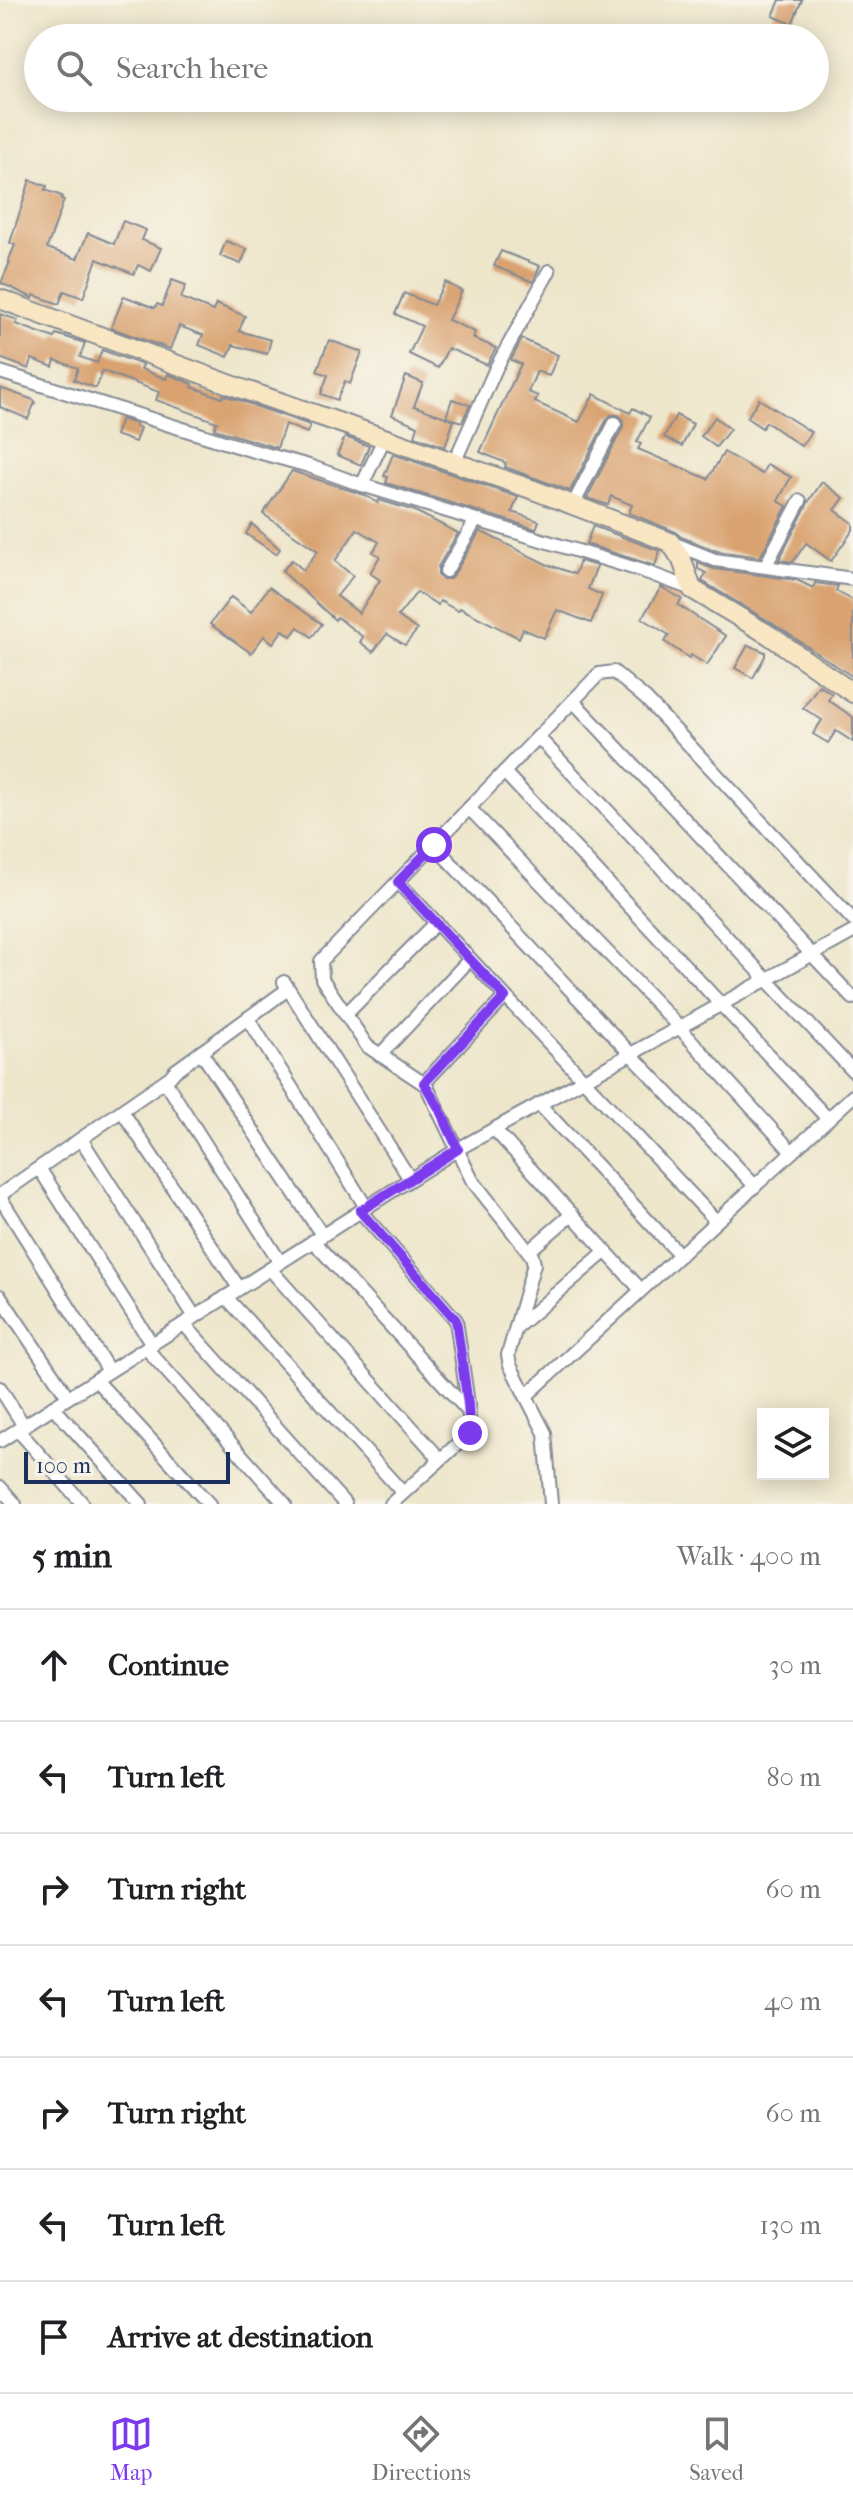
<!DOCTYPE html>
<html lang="en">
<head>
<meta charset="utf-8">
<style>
	:root { --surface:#fff; --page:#f6f6f6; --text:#202124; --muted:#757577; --line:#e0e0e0; --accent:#7c3aed }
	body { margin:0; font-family:"IM FELL French Canon",serif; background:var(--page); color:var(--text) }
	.controls { position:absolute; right:24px; bottom:24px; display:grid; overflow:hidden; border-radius:0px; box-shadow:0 4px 20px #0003 }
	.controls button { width:72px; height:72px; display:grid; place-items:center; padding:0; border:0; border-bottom:2px solid var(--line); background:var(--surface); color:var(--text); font:40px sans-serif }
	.scale { position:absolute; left:24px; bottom:20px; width:206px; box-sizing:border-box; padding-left:8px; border:4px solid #1b2f5e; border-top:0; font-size:22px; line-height:28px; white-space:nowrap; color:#1b2f5e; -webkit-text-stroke:6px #f7f3e8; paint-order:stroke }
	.stop { position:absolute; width:24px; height:24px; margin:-18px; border:6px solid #7c3aed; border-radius:50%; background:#fff }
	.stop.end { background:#7c3aed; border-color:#fff; box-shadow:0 2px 8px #0008 }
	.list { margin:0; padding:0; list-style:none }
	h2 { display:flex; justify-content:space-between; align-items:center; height:104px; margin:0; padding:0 32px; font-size:34px }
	h2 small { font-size:26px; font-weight:400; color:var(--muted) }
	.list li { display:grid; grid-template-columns:52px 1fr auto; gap:24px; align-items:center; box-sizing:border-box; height:112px; padding:0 32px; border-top:2px solid var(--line) }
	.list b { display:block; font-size:30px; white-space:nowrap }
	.list em { font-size:26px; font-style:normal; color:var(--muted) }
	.icon { flex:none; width:44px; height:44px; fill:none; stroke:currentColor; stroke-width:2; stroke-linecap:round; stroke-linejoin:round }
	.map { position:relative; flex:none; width:853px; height:1504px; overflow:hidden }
	.search { position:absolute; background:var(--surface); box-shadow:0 4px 20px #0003; left:24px; right:24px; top:24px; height:88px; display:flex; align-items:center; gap:20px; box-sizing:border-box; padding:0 28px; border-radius:44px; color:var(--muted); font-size:30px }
	.sheet { height:888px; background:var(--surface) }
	nav { display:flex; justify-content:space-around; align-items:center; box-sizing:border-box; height:112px; border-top:2px solid var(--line); background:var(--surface); font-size:22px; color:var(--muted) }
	nav a { display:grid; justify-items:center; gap:4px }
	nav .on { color:var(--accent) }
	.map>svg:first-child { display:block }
	.building { fill:#d9a26f; fill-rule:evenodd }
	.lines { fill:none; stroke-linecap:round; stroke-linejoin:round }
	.street-casing { stroke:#848a94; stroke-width:16 }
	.secondary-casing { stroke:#848a94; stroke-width:22 }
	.street { stroke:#fff; stroke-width:12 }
	.secondary { stroke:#f9e7c3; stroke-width:18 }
	.route { stroke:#7c3aed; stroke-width:10 }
</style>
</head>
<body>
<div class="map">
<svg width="853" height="1504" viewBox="0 0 853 1504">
	<rect width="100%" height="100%" fill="#f7f3e8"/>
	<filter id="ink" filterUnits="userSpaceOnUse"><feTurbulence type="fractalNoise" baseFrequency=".0125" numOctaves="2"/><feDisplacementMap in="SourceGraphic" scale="16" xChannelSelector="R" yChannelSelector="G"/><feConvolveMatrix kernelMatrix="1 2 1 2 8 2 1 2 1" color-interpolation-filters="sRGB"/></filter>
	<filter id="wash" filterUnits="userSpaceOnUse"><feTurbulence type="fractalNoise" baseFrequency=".006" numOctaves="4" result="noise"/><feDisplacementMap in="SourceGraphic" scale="32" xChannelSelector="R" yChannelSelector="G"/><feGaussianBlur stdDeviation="1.8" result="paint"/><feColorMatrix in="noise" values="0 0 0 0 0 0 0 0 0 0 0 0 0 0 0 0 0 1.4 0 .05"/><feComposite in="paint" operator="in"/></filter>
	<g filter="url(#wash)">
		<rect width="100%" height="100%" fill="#eee6cb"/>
		<g id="blocks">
			<!-- building -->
			<g class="building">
				<polygon points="780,0 802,0 792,24 773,16"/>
				<polygon points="30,180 47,186 45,190 62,196 61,199 64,200 47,248 77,259 88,233 114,244 123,221 146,230 142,240 161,248 151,271 138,265 134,274 97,259 83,298 64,291 59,304 34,295 33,298 1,283 10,262 8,262 15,245 10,243"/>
				<polygon points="226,241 247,249 241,264 220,256"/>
				<polygon points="501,251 540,266 533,282 494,266"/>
				<polygon points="172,280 186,285 181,298 213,311 216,304 245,316 239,331 271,340 267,354 233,345 228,357 199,345 203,335 179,326 170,349 111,328 124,296 155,308 157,304 162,306"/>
				<polygon points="445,282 462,291 448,320 475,332 473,338 496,348 487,365 448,348 438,368 409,354 422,326 395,314 404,293 433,305"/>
				<polygon points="0,314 18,320 16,324 54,338 56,334 85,343 80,357 97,363 102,350 143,365 141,369 166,379 168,374 193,384 192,387 222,398 224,395 310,425 307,433 285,424 277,448 214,429 217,422 156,400 159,392 106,372 102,371 96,388 74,380 78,368 55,360 53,367 32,359 29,369 0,358"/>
				<polygon points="522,339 558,355 549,376 537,371 528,392 538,396 535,402 579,422 594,394 630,413 633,408 650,417 637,442 641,444 638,449 708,479 724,452 762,474 767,464 791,477 778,501 787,506 760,557 717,551 681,537 674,531 629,513 632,505 611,496 608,505 587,498 623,427 623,419 618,415 611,415 607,419 570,491 505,467 506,463 480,452 521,364 511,360"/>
				<polygon points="329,340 362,352 350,384 345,381 337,400 321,394 328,375 317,371"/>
				<polygon points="406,376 423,383 414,406 454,420 445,447 415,436 418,426 392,415"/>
				<polygon points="0,388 34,400 35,402 28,419 0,407"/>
				<polygon points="452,399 470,405 462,422 446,417"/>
				<polygon points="759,399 811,432 801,446 766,422 762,428 747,418"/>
				<polygon points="676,415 693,424 682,446 664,437"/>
				<polygon points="715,417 730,429 716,447 701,436"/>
				<polygon points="121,419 136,424 135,426 140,428 135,442 115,435"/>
				<polygon points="345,437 369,446 361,465 337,455"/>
				<polygon points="393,454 518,497 512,512 539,521 536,529 386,483 388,477 384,476"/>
				<path d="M292 471 364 495 378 503 379 500 415 511 458 533 438 567V575L442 579H450L453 576 480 531 546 564 575 574 580 561 597 566 588 589 602 595 591 623 557 610 544 638 523 629 519 638 460 608 458 611 440 601 438 605 417 592 398 616 417 630 405 645 387 634 373 652 360 642 363 637 337 617 335 620 282 571 292 560 303 570 318 551 263 514ZM357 529 379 542 373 552 380 556 370 573 380 580 359 613 337 596 353 576 335 561Z"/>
				<polygon points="822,482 844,498 835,510 853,523 853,530 831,561 806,543 793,562 779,560 809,501"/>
				<polygon points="252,524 280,549 276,554 246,534"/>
				<polygon points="593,526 660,551 655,566 586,544"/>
				<polygon points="698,563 714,569 797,580 813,588 815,583 838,586 836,591 853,600 853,677 775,625 702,581 706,573 698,569"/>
				<polygon points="269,587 322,624 312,637 298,627 291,636 283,630 273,643 264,636 251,653 210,624 231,597 251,612"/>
				<polygon points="661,587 682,599 678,605 726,636 707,665 691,655 689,658 665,642 669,635 642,618"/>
				<polygon points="748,645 765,652 765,656 753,678 735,668"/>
				<polygon points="819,685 832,694 828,700 853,717 853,742 836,731 828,743 813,734 822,720 803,708"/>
			</g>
		</g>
	</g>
	<g filter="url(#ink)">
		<use href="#blocks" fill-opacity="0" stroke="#848a94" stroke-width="2"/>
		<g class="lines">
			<defs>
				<g id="street">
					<polyline points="0,372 247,449 309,466 362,485 643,571 692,589"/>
					<polyline points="454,463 496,368 549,271"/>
					<polyline points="362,485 384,439"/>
					<polyline points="573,505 615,423"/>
					<polyline points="670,542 715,560 853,579"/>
					<polyline points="766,565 800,501"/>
					<polyline points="446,571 476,520"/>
					<polyline points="573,701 853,998"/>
					<polyline points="538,737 853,1071"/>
					<polyline points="504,772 828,1119"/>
					<polyline points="469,808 680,1028 792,1152"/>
					<polyline points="434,845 755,1186"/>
					<polyline points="398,882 716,1221"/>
					<polyline points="284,982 410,1179"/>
					<polyline points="346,1014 436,923"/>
					<polyline points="248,1018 366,1207"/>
					<polyline points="201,1052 322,1235"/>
					<polyline points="380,1055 470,959"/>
					<polyline points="165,1081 280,1262"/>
					<polyline points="424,1083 505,997"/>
					<polyline points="539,1104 680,1255"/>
					<polyline points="122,1111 239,1288"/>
					<polyline points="494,1129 641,1290"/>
					<polyline points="81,1139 195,1317"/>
					<polyline points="39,1168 152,1344"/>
					<polyline points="0,1195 170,1077 175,1071 288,989"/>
					<polyline points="0,1197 109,1371"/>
					<polyline points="360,1211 456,1320 468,1404 470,1433 391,1504"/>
					<polyline points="313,1241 469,1412"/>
					<polyline points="529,1251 572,1214"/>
					<polyline points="270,1269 440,1459"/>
					<polyline points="0,1296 68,1397"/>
					<polyline points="226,1297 403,1493"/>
					<polyline points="184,1324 345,1504"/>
					<polyline points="517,1327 606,1251"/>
					<polyline points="146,1348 285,1504"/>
					<polyline points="96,1380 209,1504"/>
					<polyline points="0,1388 24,1426"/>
					<polyline points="526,1396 853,1096"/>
					<polyline points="53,1407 141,1504"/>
					<polyline points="18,1430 83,1504"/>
					<polyline points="0,1441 458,1149 853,932"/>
					<polyline points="0,1487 15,1504"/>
					<polyline points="551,1504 545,1433 510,1365 508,1355 534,1264 532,1256 472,1180 426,1085 367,1046 322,979 321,961 599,674 614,672 646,699 853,920"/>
				</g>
				<polyline id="secondary" points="0,299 245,390 531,489 670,542 682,560 692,589 769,635 853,693"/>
			</defs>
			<!-- street casing -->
			<use href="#street" class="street-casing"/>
			<!-- secondary casing -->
			<use href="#secondary" class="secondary-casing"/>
			<!-- street -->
			<use href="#street" class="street"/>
			<!-- secondary -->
			<use href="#secondary" class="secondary"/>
		</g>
	</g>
	<g class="lines" filter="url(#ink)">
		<!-- route -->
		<polyline class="route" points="434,845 398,882 505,997 424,1083 439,1108 458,1149 360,1211 456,1320 468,1404 470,1433"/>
	</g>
</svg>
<div class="controls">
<button><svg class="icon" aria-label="layers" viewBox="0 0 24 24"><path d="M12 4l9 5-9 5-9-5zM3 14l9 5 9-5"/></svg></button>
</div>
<div class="scale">100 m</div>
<div class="stop" style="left:434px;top:845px"></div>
<div class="stop end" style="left:470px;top:1433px"></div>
<div class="search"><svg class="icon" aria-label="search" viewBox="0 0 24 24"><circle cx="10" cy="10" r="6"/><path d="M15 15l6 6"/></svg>Search here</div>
</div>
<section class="sheet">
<h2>5 min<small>Walk · 400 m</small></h2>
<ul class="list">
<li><svg class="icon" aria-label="ahead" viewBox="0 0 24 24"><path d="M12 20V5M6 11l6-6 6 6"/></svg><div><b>Continue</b></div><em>30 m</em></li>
<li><svg class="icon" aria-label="left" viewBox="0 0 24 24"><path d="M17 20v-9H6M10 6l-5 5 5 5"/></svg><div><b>Turn left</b></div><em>80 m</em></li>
<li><svg class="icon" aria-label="right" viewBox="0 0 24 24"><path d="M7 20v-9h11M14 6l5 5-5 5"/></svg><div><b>Turn right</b></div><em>60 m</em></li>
<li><svg class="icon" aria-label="left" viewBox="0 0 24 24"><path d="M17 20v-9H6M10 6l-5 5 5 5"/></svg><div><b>Turn left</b></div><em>40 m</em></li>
<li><svg class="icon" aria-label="right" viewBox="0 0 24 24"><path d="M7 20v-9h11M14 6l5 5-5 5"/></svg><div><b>Turn right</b></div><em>60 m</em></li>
<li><svg class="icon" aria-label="left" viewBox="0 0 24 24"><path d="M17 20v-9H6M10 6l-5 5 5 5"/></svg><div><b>Turn left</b></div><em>130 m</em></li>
<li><svg class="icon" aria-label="arrive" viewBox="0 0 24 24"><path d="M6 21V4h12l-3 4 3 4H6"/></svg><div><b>Arrive at destination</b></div></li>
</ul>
</section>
<nav>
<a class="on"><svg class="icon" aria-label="map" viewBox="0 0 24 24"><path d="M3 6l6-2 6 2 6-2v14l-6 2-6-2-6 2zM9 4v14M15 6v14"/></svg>Map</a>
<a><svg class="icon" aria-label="directions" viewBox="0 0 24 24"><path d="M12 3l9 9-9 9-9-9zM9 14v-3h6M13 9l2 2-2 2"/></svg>Directions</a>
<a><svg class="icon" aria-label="saved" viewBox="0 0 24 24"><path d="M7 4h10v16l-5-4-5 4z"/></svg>Saved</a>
</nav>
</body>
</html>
